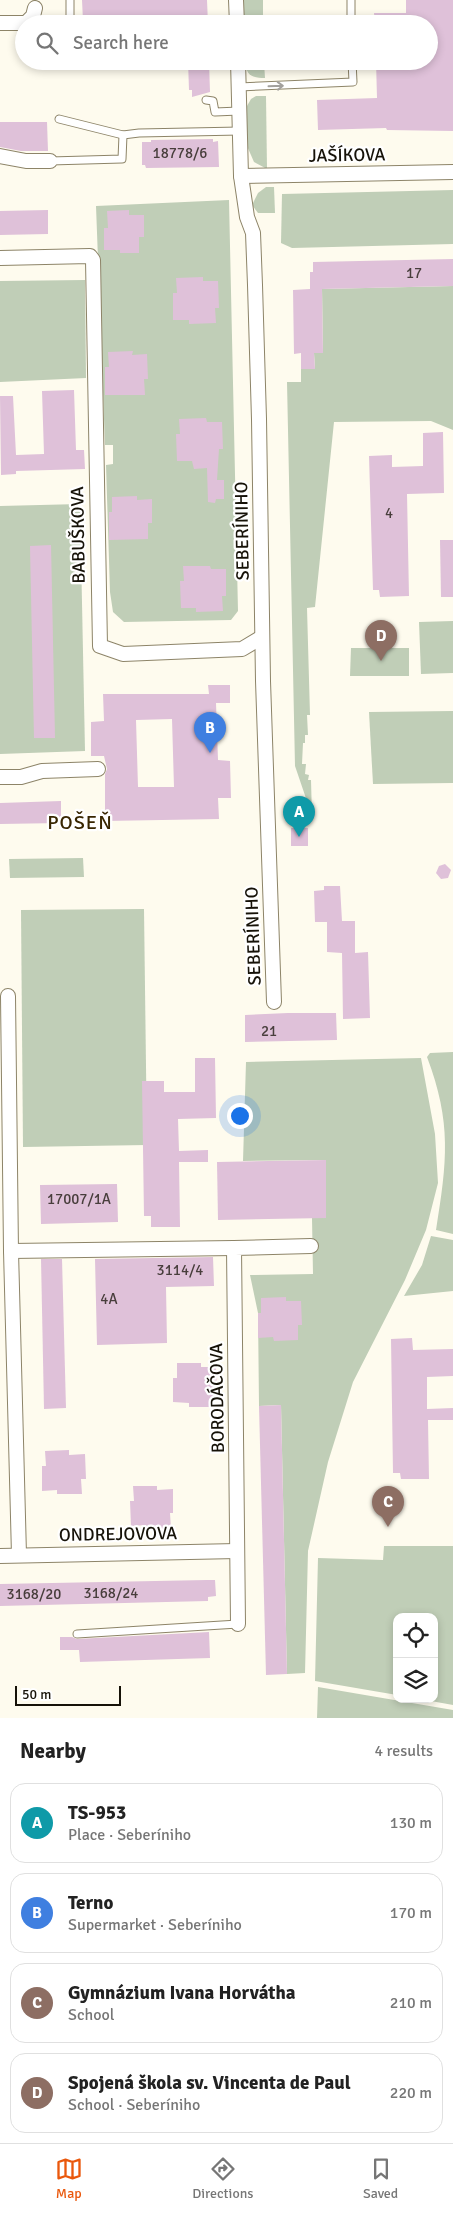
<!DOCTYPE html>
<html lang="en">
<head>
<meta charset="utf-8">
<style>
	:root { --surface:#fff; --page:#f2f2f2; --text:#222; --muted:#767676; --line:#e0e0e0; --accent:#ea580c }
	body { margin:0; font-family:Signika,sans-serif; background:var(--page); color:var(--text) }
	.controls { position:absolute; right:15px; bottom:15px; display:grid; overflow:hidden; border-radius:10px; box-shadow:0 2px 8px #0003 }
	.controls button { width:45px; height:45px; display:grid; place-items:center; padding:0; border:0; border-bottom:1px solid var(--line); background:var(--surface); color:var(--text); font:25px sans-serif }
	.scale { position:absolute; left:15px; bottom:12px; width:106px; box-sizing:border-box; padding-left:5px; border:2px solid #161208; border-top:0; font-size:14px; line-height:18px; white-space:nowrap; color:#161208; -webkit-text-stroke:4px #fff; paint-order:stroke }
	.you { position:absolute; left:239px; top:1115px; width:18px; height:18px; margin:-12px; border:4px solid #fff; border-radius:50%; background:#1a73e8; box-shadow:0 0 0 8px #1a73e833 }
	.badge { display:grid; place-items:center; width:32px; height:32px; border-radius:50%; background:var(--accent); color:#fff; font-size:16px; font-weight:700 }
	.pin { position:absolute; translate:-50% -41px; filter:drop-shadow(0 1px 2px #0008) }
	.pin::after { content:''; position:absolute; top:26px; width:18px; height:15px; background:inherit; clip-path:polygon(0 0,100% 0,50% 100%) }
	.list { margin:0; padding:0; list-style:none }
	h2 { display:flex; justify-content:space-between; align-items:center; height:65px; margin:0; padding:0 20px; font-size:21px }
	h2 small { font-size:16px; font-weight:400; color:var(--muted) }
	.list li { display:grid; grid-template-columns:32px 1fr auto; gap:15px; align-items:center; box-sizing:border-box; height:80px; margin:0 10px 10px; padding:0 10px; border:1px solid var(--line); border-radius:15px }
	.list b { display:block; font-size:19px; white-space:nowrap }
	.list p { margin:0; font-size:16px; white-space:nowrap; color:var(--muted) }
	.list em { font-size:16px; font-style:normal; color:var(--muted) }
	.icon { flex:none; width:28px; height:28px; fill:none; stroke:currentColor; stroke-width:2; stroke-linecap:round; stroke-linejoin:round }
	.map { position:relative; flex:none; width:453px; height:1718px; overflow:hidden }
	.search { position:absolute; background:var(--surface); box-shadow:0 2px 8px #0003; left:15px; right:15px; top:15px; height:55px; display:flex; align-items:center; gap:12px; box-sizing:border-box; padding:0 18px; border-radius:28px; color:var(--muted); font-size:19px }
	.sheet { height:425px; background:var(--surface) }
	nav { display:flex; justify-content:space-around; align-items:center; box-sizing:border-box; height:70px; border-top:1px solid var(--line); background:var(--surface); font-size:14px; color:var(--muted) }
	nav a { display:grid; justify-items:center; gap:2px }
	nav .on { color:var(--accent) }
	.map>svg:first-child { display:block }
	.green { fill:#c0ceb7 }
	.building { fill:#dfc1d9; fill-rule:evenodd }
	.lines { fill:none; stroke-linecap:round; stroke-linejoin:round }
	.lane-casing { stroke:#8d8468; stroke-width:9 }
	.street-casing { stroke:#8d8468; stroke-width:16 }
	.lane { stroke:#fff; stroke-width:7 }
	.street { stroke:#fff; stroke-width:14 }
	.oneway { stroke:#a2a09c }
	.labels { text-anchor:middle; stroke-width:4.5; stroke-linejoin:round; paint-order:stroke }
	.number-label { font-size:15px; fill:#483e3c }
	.street-label { font-size:18px; fill:#161208; stroke:#fff }
	.quarter-label { font-size:20px; letter-spacing:1px; fill:#382600; stroke:#fff }
</style>
</head>
<body>
<div class="map">
<svg width="453" height="1718" viewBox="0 0 453 1718">
	<rect width="100%" height="100%" fill="#fefbee"/>
	<!-- green -->
	<g class="green">
		<rect x="244" y="0" width="19" height="24"/>
		<path d="M245 61H264L265 78C251 78 246 75 245 61Z"/>
		<polygon points="256,96 266,96 267,169 254,162 247,146 247,106 251,99"/>
		<polygon points="266,187 274,187 275,213 258,213 252,205 258,193"/>
		<polygon points="453,190 453,244 292,248 281,243 282,194"/>
		<polygon points="229,200 238,611 231,620 124,622 113,612 110,592 106,465 113,464 113,445 105,445 96,206"/>
		<polygon points="85,280 86,378 0,382 0,281"/>
		<polygon points="453,286 453,430 431,421 334,422 315,607 307,608 310,715 307,715 308,735 305,735 305,743 303,743 302,764 306,764 305,774 309,775 308,780 311,780 312,816 295,766 287,382 301,382 301,369 315,369 314,353 323,353 322,289"/>
		<polygon points="80,504 85,751 0,754 0,506"/>
		<polygon points="453,621 453,673 421,674 419,622"/>
		<polygon points="351,648 409,648 409,676 350,676"/>
		<polygon points="453,711 453,783 373,784 369,712"/>
		<polygon points="83,858 84,877 10,878 9,859"/>
		<polygon points="144,909 147,1145 23,1147 21,910"/>
		<path d="M453 1052V1234L436 1230C447 1162 452 1123 427 1057L430 1053Z"/>
		<polygon points="421,1058 435,1134 438,1183 426,1230 405,1280 353,1382 328,1462 308,1551 305,1673 287,1674 281,1405 259,1406 258,1313 250,1275 313,1274 312,1218 326,1218 326,1160 243,1161 246,1062"/>
		<polygon points="431,1236 453,1240 453,1291 404,1296 422,1265"/>
		<polygon points="384,1546 453,1546 453,1705 420,1699 434,1699 434,1617 397,1617 397,1695 315,1681 318,1558 383,1560"/>
		<polygon points="318,1687 453,1710 453,1718 317,1718"/>
	</g>
	<!-- building -->
	<g class="building">
		<polygon points="82,0 207,0 208,24 187,24 187,16 175,18 83,21"/>
		<polygon points="406,0 453,0 453,131 387,130 386,128 318,130 317,100 377,98 376,61 429,61 429,24 375,24 374,13 406,13"/>
		<polygon points="188,61 209,61 210,92 192,97 192,90 189,90"/>
		<polygon points="0,122 47,122 48,151 21,151 0,147"/>
		<polygon points="213,139 213,142 218,141 219,167 146,168 145,165 142,165 142,142 151,142 151,140"/>
		<polygon points="48,210 48,234 0,235 0,211"/>
		<polygon points="129,210 129,215 144,215 144,237 139,237 139,253 120,253 120,250 104,250 104,228 108,228 107,211"/>
		<polygon points="453,259 453,286 322,289 323,353 314,353 315,369 301,369 301,353 294,354 293,290 310,289 310,272 313,272 313,262"/>
		<polygon points="203,277 203,281 218,281 219,308 215,308 216,323 189,324 189,320 173,320 173,293 177,293 176,278"/>
		<polygon points="133,351 132,355 147,354 148,379 144,379 145,395 105,395 105,367 109,367 108,352"/>
		<polygon points="74,390 76,450 84,450 85,469 16,471 16,474 1,475 0,396 13,396 16,455 44,454 42,391"/>
		<polygon points="206,418 207,422 222,422 223,449 219,449 217,480 224,480 224,499 216,499 215,503 208,502 207,468 194,469 192,461 177,461 176,434 180,434 179,419"/>
		<polygon points="443,432 444,493 407,494 409,596 380,597 379,590 373,590 369,456 392,455 392,467 423,466 423,433"/>
		<polygon points="137,496 137,500 152,499 152,523 148,523 148,539 109,540 109,512 112,512 112,497"/>
		<polygon points="440,540 453,540 453,597 441,597"/>
		<polygon points="51,545 55,738 34,738 30,546"/>
		<polygon points="183,566 210,566 211,569 226,569 226,596 222,596 223,611 196,612 196,608 181,608 180,581 184,581"/>
		<path d="M208 685H230V703H216L218 760 230 761 231 798H218L219 819 105 821V774L107 769 104 756H91V722L104 721 103 694H209ZM172 719 174 787H138L136 720Z"/>
		<polygon points="61,801 61,823 0,824 0,803"/>
		<rect x="291" y="828" width="17" height="18"/>
		<polygon points="445,864 451,870 448,878 441,879 436,873 439,866"/>
		<polygon points="324,886 340,886 342,921 355,921 355,953 368,952 370,1018 343,1019 342,953 327,952 327,922 315,922 314,891 324,890"/>
		<polygon points="288,1013 336,1013 337,1040 245,1042 245,1015"/>
		<polygon points="195,1058 215,1058 216,1118 178,1119 179,1151 208,1150 208,1162 179,1162 180,1227 151,1227 151,1216 144,1216 142,1081 164,1081 164,1092 195,1092"/>
		<polygon points="326,1160 326,1218 218,1220 217,1162"/>
		<polygon points="117,1184 118,1222 41,1224 40,1185"/>
		<polygon points="213,1257 214,1286 166,1287 167,1343 97,1345 95,1259"/>
		<polygon points="41,1259 62,1259 66,1408 44,1409"/>
		<polygon points="286,1297 286,1301 301,1301 302,1325 298,1325 298,1340 274,1341 273,1337 258,1338 258,1313 261,1313 261,1298"/>
		<polygon points="412,1338 413,1350 453,1349 453,1376 427,1377 427,1409 453,1408 453,1420 428,1420 429,1479 401,1479 400,1473 393,1473 391,1339"/>
		<polygon points="177,1363 201,1363 201,1367 216,1367 217,1391 213,1391 213,1407 189,1407 189,1403 173,1402 173,1378 177,1378"/>
		<polygon points="281,1405 287,1674 266,1675 259,1406"/>
		<polygon points="69,1450 69,1455 85,1454 86,1479 81,1479 82,1494 57,1494 57,1490 42,1491 42,1466 46,1466 45,1451"/>
		<polygon points="133,1486 157,1486 157,1490 173,1489 173,1513 170,1513 171,1529 146,1529 146,1525 131,1526 130,1501 134,1501"/>
		<polygon points="207,1580 215,1580 216,1596 208,1597 208,1601 0,1606 0,1584"/>
		<polygon points="209,1632 210,1658 80,1662 79,1650 60,1650 60,1637 72,1637 77,1639"/>
	</g>
	<g class="lines">
		<defs>
			<g id="lane">
				<polyline points="70,0 70,24"/>
				<polyline points="351,0 351,24"/>
				<polyline points="239,87 353,82 352,61"/>
				<polyline points="206,100 213,101 215,112 239,111"/>
				<polyline points="59,119 123,135 139,133 240,131"/>
				<polyline points="50,161 122,159 123,135"/>
				<polyline points="77,1634 238,1624"/>
			</g>
			<g id="street">
				<polyline points="236,0 237,24"/>
				<polyline points="0,23 26,23 33,16 35,8"/>
				<polyline points="238,61 241,176 247,217 253,233 255,285 259,419 263,681 274,1002"/>
				<polyline points="0,156 26,161 50,161"/>
				<polyline points="241,176 453,172"/>
				<polyline points="0,258 90,256 93,260 100,646 123,654 242,649 262,637"/>
				<polyline points="0,777 21,777 42,771 98,769"/>
				<polyline points="8,996 11,1251 19,1555"/>
				<polyline points="11,1251 234,1248"/>
				<polyline points="0,1556 237,1551"/>
				<polyline points="238,1624 234,1248 311,1246"/>
			</g>
		</defs>
		<!-- lane casing -->
		<use href="#lane" class="lane-casing"/>
		<!-- street casing -->
		<use href="#street" class="street-casing"/>
		<!-- lane -->
		<use href="#lane" class="lane"/>
		<!-- street -->
		<use href="#street" class="street"/>
	</g>
	<!-- one-way arrows -->
	<defs><path id="oneway-shaft" d="M-6 0H5M1.5-3L5.5 0L1.5 3" fill="none" stroke-width="1.6" stroke-linecap="round" stroke-linejoin="round" transform="scale(1.25)"/></defs>
	<use class="oneway" href="#oneway-shaft" transform="translate(276 86) rotate(-2)"/>
	<g class="labels">
		<!-- number labels -->
		<g class="number-label">
			<text x="180" y="158">18778/6</text>
			<text x="414" y="278">17</text>
			<text x="389" y="518">4</text>
			<text x="269" y="1036">21</text>
			<text x="79" y="1204">17007/1A</text>
			<text x="180" y="1275">3114/4</text>
			<text x="109" y="1304">4A</text>
			<text x="111" y="1598">3168/24</text>
			<text x="34" y="1599">3168/20</text>
		</g>
		<!-- street labels -->
		<g class="street-label">
			<text transform="translate(347 155) rotate(-1)" y="6">JAŠÍKOVA</text>
			<text transform="translate(242 531) rotate(-91)" y="6">SEBERÍNIHO</text>
			<text transform="translate(78 535) rotate(-91)" y="6">BABUŠKOVA</text>
			<text transform="translate(253 936) rotate(-92)" y="6">SEBERÍNIHO</text>
			<text transform="translate(217 1398) rotate(-91)" y="6">BORODÁČOVA</text>
			<text transform="translate(118 1534) rotate(-1)" y="6">ONDREJOVOVA</text>
		</g>
		<!-- quarter labels -->
		<g class="quarter-label">
			<text x="80" y="829">POŠEŇ</text>
		</g>
	</g>
</svg>
<div class="controls">
<button><svg class="icon" aria-label="locate" viewBox="0 0 24 24"><circle cx="12" cy="12" r="6"/><path d="M12 2v4M12 18v4M2 12h4M18 12h4"/></svg></button>
<button><svg class="icon" aria-label="layers" viewBox="0 0 24 24"><path d="M12 4l9 5-9 5-9-5zM3 14l9 5 9-5"/></svg></button>
</div>
<div class="scale">50 m</div>
<div class="you"></div>
<div class="pin badge" style="left:299px;top:837px;background:#0f9aa8">A</div>
<div class="pin badge" style="left:210px;top:753px;background:#3f7fe0">B</div>
<div class="pin badge" style="left:388px;top:1527px;background:#8d6e63">C</div>
<div class="pin badge" style="left:381px;top:661px;background:#8d6e63">D</div>
<div class="search"><svg class="icon" aria-label="search" viewBox="0 0 24 24"><circle cx="10" cy="10" r="6"/><path d="M15 15l6 6"/></svg>Search here</div>
</div>
<section class="sheet">
<h2>Nearby<small>4 results</small></h2>
<ul class="list">
<li><span class="badge" style="background:#0f9aa8">A</span><div><b>TS-953</b><p>Place · Seberíniho</p></div><em>130 m</em></li>
<li><span class="badge" style="background:#3f7fe0">B</span><div><b>Terno</b><p>Supermarket · Seberíniho</p></div><em>170 m</em></li>
<li><span class="badge" style="background:#8d6e63">C</span><div><b>Gymnázium Ivana Horvátha</b><p>School</p></div><em>210 m</em></li>
<li><span class="badge" style="background:#8d6e63">D</span><div><b>Spojená škola sv. Vincenta de Paul</b><p>School · Seberíniho</p></div><em>220 m</em></li>
</ul>
</section>
<nav>
<a class="on"><svg class="icon" aria-label="map" viewBox="0 0 24 24"><path d="M3 6l6-2 6 2 6-2v14l-6 2-6-2-6 2zM9 4v14M15 6v14"/></svg>Map</a>
<a><svg class="icon" aria-label="directions" viewBox="0 0 24 24"><path d="M12 3l9 9-9 9-9-9zM9 14v-3h6M13 9l2 2-2 2"/></svg>Directions</a>
<a><svg class="icon" aria-label="saved" viewBox="0 0 24 24"><path d="M7 4h10v16l-5-4-5 4z"/></svg>Saved</a>
</nav>
</body>
</html>
